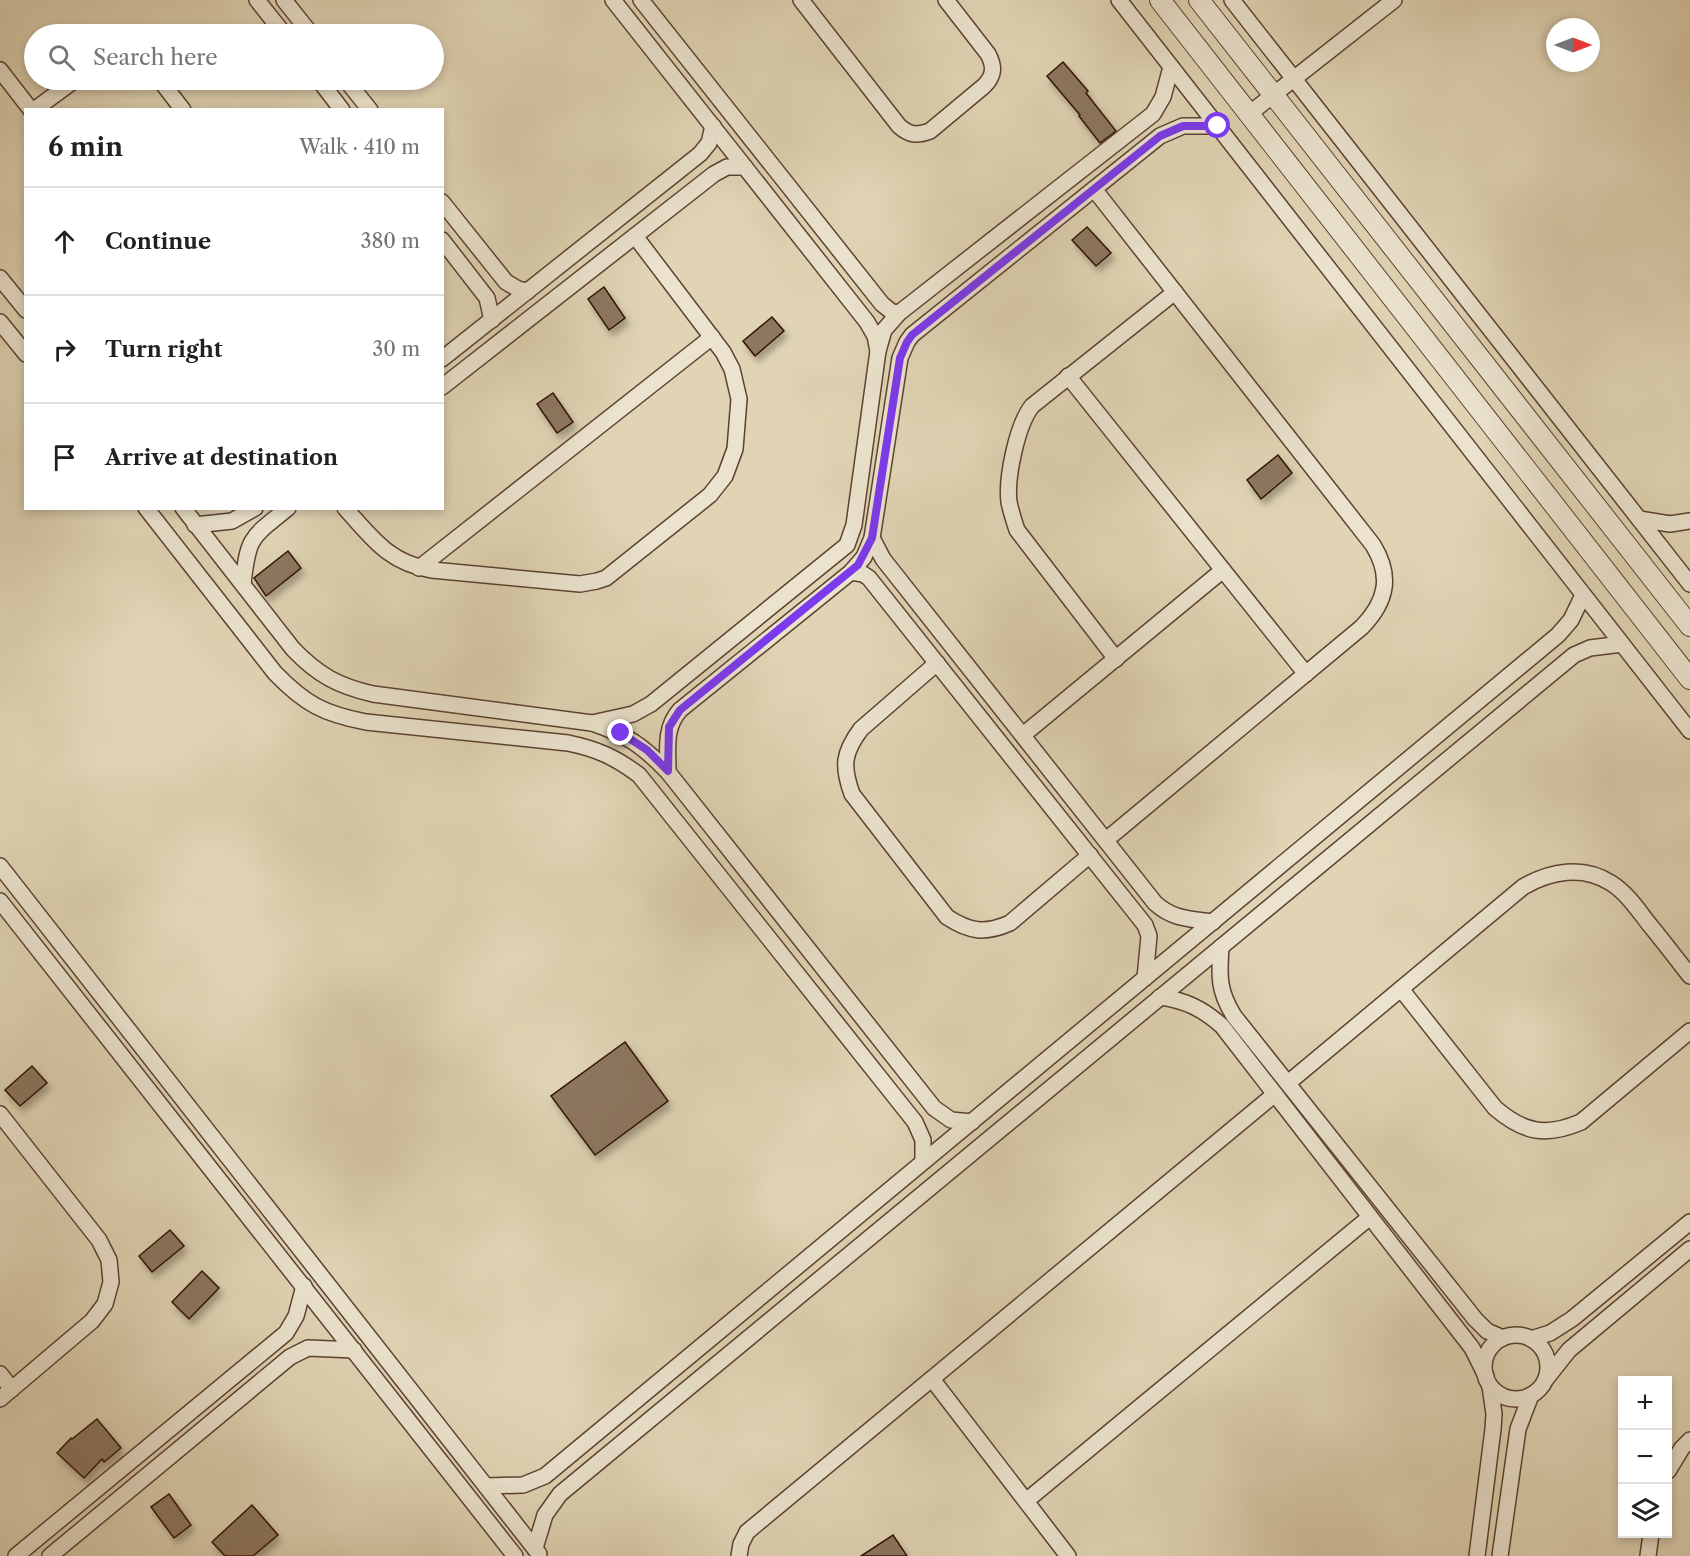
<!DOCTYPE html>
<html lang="en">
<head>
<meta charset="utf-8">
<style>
	:root { --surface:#fff; --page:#f6f6f6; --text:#202124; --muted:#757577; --line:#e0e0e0 }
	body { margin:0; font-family:"Libre Caslon Text",serif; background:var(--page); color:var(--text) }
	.controls { position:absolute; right:18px; bottom:18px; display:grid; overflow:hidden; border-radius:0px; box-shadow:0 3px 9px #0003 }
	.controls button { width:54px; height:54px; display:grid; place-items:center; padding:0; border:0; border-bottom:2px solid var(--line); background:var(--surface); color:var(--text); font:30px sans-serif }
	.compass { position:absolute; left:1546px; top:18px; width:54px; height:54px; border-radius:50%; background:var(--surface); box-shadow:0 3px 9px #0003; rotate:90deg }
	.stop { position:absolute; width:18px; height:18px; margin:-14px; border:4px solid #7c3aed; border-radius:50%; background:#fff }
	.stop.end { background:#7c3aed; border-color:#fff; box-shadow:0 2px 6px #0008 }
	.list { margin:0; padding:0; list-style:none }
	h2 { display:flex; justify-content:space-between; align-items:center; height:78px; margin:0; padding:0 24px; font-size:26px }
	h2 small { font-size:20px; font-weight:400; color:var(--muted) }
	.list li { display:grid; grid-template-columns:39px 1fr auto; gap:18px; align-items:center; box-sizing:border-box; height:108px; padding:0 24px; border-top:2px solid var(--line) }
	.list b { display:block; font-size:22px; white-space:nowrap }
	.list em { font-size:20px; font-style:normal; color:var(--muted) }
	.icon { flex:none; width:33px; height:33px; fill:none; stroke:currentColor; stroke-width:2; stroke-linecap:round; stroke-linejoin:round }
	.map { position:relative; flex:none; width:1690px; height:1556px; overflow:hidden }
	.search { position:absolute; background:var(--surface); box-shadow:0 3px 9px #0003; left:24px; top:24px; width:420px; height:66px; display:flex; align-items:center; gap:15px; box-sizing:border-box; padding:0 21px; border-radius:33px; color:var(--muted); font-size:22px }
	.panel { position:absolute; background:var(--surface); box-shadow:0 3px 9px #0003; left:24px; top:108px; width:420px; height:402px; border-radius:0px }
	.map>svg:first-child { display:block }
	.building { fill:#8c7760; stroke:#301206; stroke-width:1.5; filter:url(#shadow) }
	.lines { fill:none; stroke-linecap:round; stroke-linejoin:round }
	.minor-casing { stroke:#5c4232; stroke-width:18 }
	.tertiary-casing { stroke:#5c4232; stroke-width:22 }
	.minor { stroke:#ebe3ce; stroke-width:15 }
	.tertiary { stroke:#ebe3ce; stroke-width:20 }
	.route { stroke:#7c3aed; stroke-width:8 }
</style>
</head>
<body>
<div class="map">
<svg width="1690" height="1556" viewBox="0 0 1690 1556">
	<defs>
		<filter id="shadow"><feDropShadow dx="3.5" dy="6" stdDeviation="3" flood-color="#0004"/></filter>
	</defs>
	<rect width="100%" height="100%" fill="#e0d4b4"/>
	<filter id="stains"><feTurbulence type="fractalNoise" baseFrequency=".00333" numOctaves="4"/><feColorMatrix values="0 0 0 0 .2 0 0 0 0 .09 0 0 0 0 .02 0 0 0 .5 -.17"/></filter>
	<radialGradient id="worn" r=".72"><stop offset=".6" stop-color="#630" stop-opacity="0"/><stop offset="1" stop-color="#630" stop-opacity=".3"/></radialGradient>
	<!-- building -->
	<g class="building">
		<polygon points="1063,62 1088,91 1086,93 1116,131 1100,143 1079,116 1080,115 1047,76"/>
		<polygon points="1087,227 1111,253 1096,266 1072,240"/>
		<polygon points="604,287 625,318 609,330 588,299"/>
		<polygon points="772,317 784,331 755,356 743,341"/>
		<polygon points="553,393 573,422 557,433 537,404"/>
		<polygon points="1278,455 1292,473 1261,499 1247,480"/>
		<polygon points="288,551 301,568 266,596 254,578"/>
		<polygon points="625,1042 668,1101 595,1155 551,1096"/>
		<polygon points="32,1066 47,1083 20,1106 5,1090"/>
		<polygon points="170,1230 184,1246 152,1272 139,1256"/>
		<polygon points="202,1271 219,1288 189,1319 172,1302"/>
		<polygon points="97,1419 121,1448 104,1462 102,1459 84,1478 57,1453 71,1438 72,1439"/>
		<polygon points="169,1494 191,1525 174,1538 151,1507"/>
		<polygon points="252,1505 278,1535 253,1556 225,1556 212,1542"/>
		<polygon points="893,1535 907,1556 861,1556"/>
	</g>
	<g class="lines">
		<defs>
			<g id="minor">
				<polyline points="257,0 284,34"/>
				<polyline points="284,0 311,34"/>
				<polyline points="613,0 867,322 875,336 878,351"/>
				<polyline points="641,0 882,304 892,312 899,313"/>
				<path d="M801 0 899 126C909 135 917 136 930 131L984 86C994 76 995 67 988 54L946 0"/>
				<polyline points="1119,0 1690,731"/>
				<polyline points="1232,0 1690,584"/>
				<polyline points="0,70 31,110"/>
				<polyline points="160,80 183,110"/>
				<polyline points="319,80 342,110"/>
				<polyline points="346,80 370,110"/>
				<polyline points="34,110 75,80"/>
				<polyline points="1249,114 1394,0"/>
				<path d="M1094 189 1373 545C1392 576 1387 601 1362 627L1106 840"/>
				<polyline points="442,202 506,282 518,289 528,291"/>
				<polyline points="442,240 487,298 492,320"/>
				<polyline points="0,278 26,310"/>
				<polyline points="0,322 26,354"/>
				<polyline points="442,359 700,154 709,143 713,126"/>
				<polyline points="1068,376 1306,674"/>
				<polyline points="442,387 714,174 727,167 745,167"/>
				<path d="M146 508 275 673C305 704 324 714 366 722L568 743C597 749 615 757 639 775L915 1122 923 1140V1162"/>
				<path d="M183 508 293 649C318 675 338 686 373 694L592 723C627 735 642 745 668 772L934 1108 951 1120 972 1122"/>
				<path d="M345 508C373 539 389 563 432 570L580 584 597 581 606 578 710 495 725 476 735 449 739 399 732 369 723 352 635 236"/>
				<polyline points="1639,519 1670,524 1690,521"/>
				<polyline points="195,525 232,521 255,508"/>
				<path d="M872 538 883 559 1155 903C1172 919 1190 919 1213 922"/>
				<polyline points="419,568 712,337"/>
				<polyline points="851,572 863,574 869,578 1145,925 1149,936 1145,978"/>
				<path d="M243 584C248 536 251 538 288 508"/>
				<path d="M1116 659 1017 530C1014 521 1011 512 1009 502 1006 478 1017 425 1032 406L1175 292"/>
				<path d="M937 663 861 729C843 753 842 766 852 794L947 917C970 932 985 934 1010 923L1090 855"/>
				<polyline points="592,723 633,714 651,704 847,545 854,525 878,351 884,330 899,313 1153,114 1163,97 1171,67"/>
				<polyline points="1023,735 1223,570"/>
				<path d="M668 772C668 749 664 728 680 710L851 572 864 557 872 538 900 358 907 342 912 335 1160 136 1183 126H1218"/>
				<polyline points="0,866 539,1554"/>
				<polyline points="0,901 515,1556"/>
				<path d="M1221 947C1219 975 1218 991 1234 1016L1475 1319 1487 1331 1503 1338"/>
				<path d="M1401 989 1495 1108C1524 1133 1546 1137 1581 1122L1690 1031"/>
				<path d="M1160 997C1185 1000 1203 1009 1222 1026L1472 1348 1486 1376"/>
				<path d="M1288 1083 1523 887C1550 871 1583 865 1611 883 1627 893 1638 910 1649 924 1663 941 1676 958 1690 976"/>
				<polyline points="0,1114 99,1240 109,1260 111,1282 105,1304 92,1321 0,1399"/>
				<circle cx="1516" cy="1367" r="32"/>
				<polyline points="1531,1339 1550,1333 1572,1319 1690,1222"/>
				<polyline points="0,1374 12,1389"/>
				<polyline points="932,1379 1068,1556"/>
				<polyline points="1546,1379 1569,1350 1690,1249"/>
				<polyline points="1668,1471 1682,1448 1690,1440"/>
				<polyline points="486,1486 523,1485 545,1476 1558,635 1571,620 1583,595"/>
				<polyline points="1026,1501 1370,1217"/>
				<polyline points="535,1548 545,1515 560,1494 1574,655 1590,648 1622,644"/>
				<polyline points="16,1556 286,1333 296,1316 304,1286"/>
				<polyline points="50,1556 290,1357 308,1348 354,1350"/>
				<polyline points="739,1556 741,1544 747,1532 1275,1094"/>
				<polyline points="1477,1556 1493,1429 1494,1414 1490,1386"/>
				<polyline points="1500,1556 1518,1429 1531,1395"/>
				<polyline points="1648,1556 1651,1534"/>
			</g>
			<g id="tertiary">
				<polyline points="1160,0 1690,679"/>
				<polyline points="1199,0 1690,626"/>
			</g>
		</defs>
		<!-- minor casing -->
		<use href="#minor" class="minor-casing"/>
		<!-- tertiary casing -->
		<use href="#tertiary" class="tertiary-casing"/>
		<!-- minor -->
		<use href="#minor" class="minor"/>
		<!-- tertiary -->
		<use href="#tertiary" class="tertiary"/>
	</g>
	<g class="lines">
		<!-- route -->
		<polyline class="route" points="621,733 647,750 668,771 669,727 680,710 858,565 872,538 900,358 907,342 912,335 1160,136 1183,126 1218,126"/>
	</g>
	<rect width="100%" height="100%" filter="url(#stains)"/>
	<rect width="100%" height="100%" fill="url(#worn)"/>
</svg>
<div class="controls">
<button>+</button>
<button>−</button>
<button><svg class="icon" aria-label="layers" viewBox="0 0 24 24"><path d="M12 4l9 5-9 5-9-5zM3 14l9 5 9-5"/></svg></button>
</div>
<svg class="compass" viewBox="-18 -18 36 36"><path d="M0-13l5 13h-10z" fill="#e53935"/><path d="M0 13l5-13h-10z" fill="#757577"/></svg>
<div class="stop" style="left:1218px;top:126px"></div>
<div class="stop end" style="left:621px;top:733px"></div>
<div class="search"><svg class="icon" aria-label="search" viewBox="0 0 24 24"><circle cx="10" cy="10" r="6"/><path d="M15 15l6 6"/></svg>Search here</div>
<section class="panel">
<h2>6 min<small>Walk · 410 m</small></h2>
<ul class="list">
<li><svg class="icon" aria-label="ahead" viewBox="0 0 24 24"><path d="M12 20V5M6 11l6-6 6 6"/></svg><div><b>Continue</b></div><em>380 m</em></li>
<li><svg class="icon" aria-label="right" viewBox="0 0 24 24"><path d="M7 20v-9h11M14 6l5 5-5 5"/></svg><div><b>Turn right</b></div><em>30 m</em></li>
<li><svg class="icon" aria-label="arrive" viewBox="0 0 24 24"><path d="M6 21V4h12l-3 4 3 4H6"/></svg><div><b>Arrive at destination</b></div></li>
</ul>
</section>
</div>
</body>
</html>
